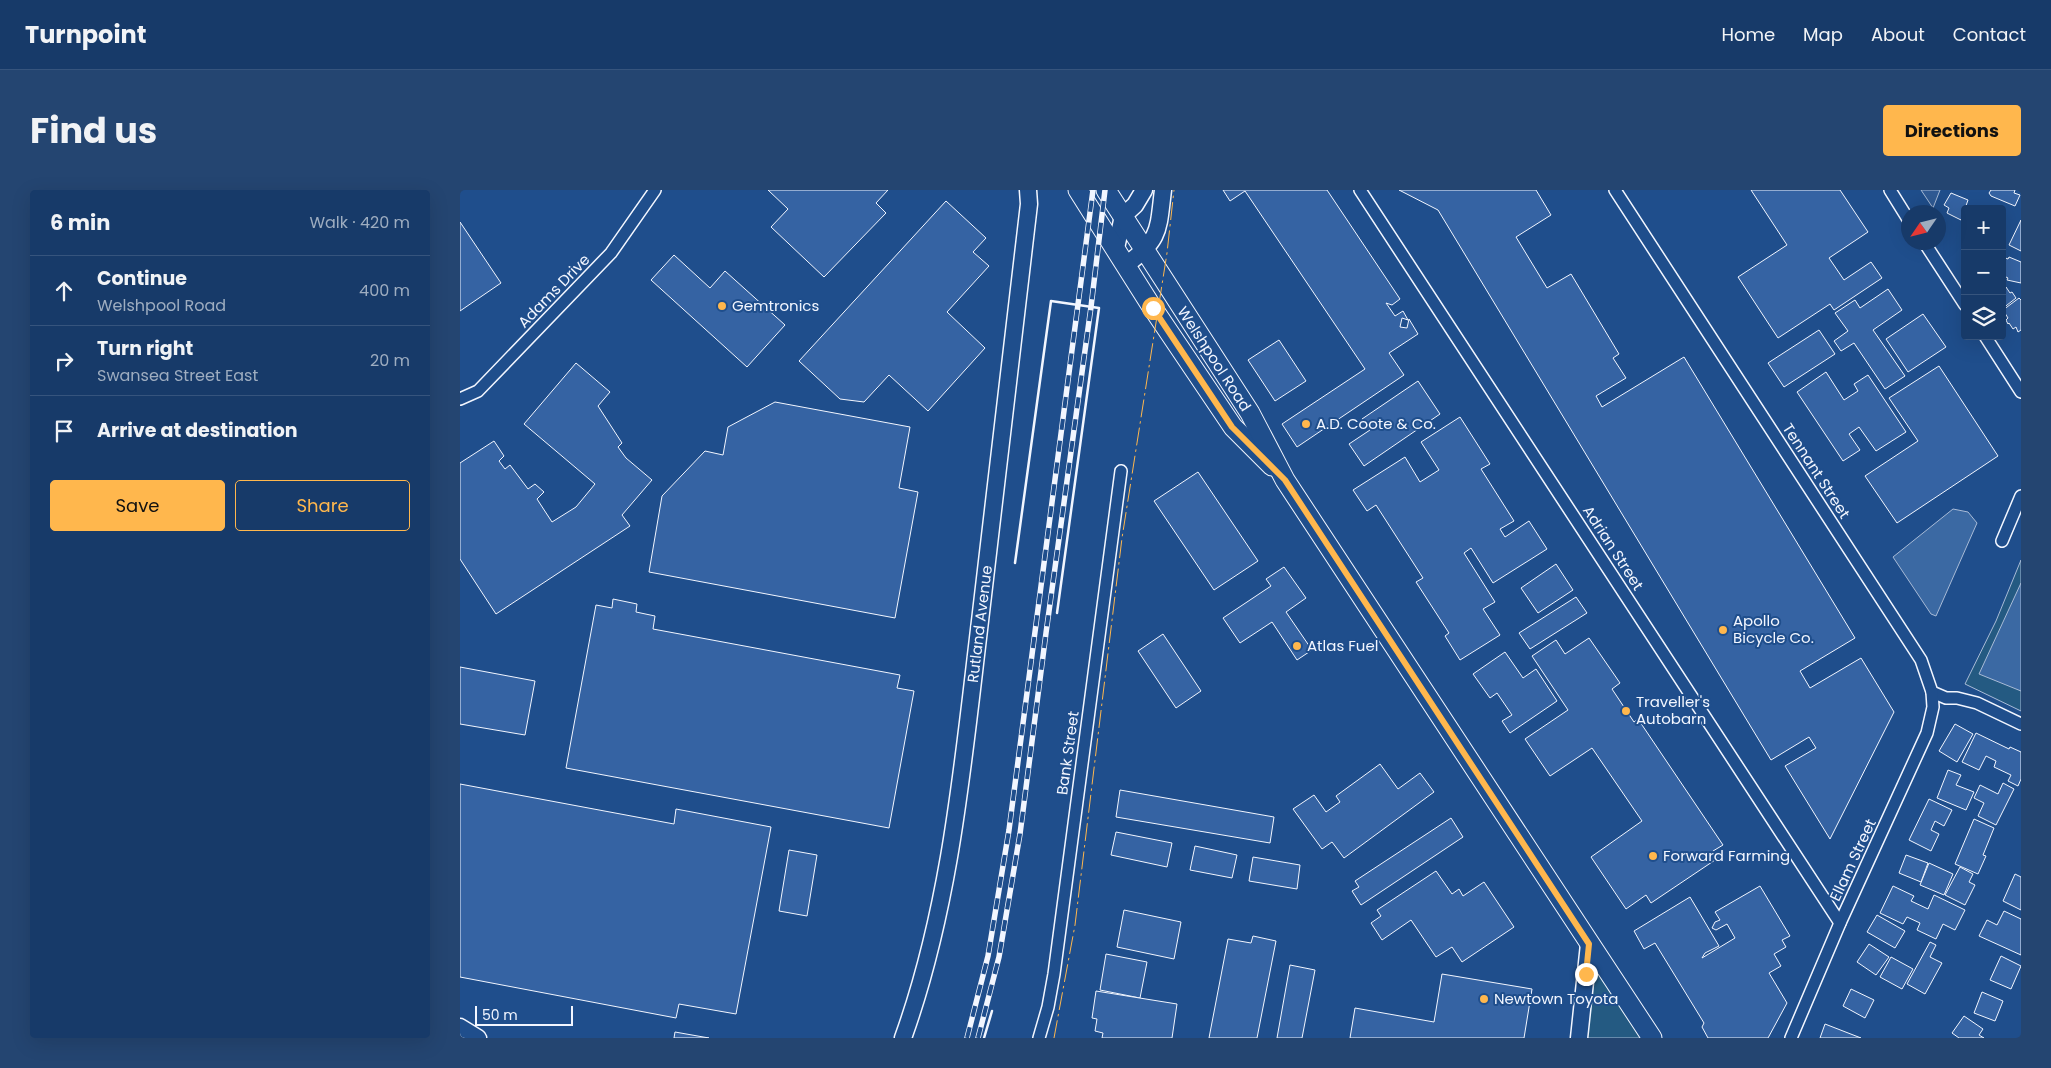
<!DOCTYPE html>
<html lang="en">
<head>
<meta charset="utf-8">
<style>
	:root { --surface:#173a69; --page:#244571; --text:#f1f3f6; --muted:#9eadc0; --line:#36547d; --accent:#ffb74d }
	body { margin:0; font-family:Poppins,sans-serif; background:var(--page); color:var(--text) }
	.controls { position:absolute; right:15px; top:15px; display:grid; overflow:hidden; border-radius:5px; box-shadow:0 5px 20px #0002 }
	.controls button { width:45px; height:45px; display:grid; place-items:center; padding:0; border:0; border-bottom:1px solid var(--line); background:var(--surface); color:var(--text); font:25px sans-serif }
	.compass { position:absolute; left:1441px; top:15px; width:45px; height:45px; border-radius:50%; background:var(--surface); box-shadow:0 5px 20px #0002; rotate:235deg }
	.scale { position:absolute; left:15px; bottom:12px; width:98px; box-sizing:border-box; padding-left:5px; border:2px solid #f2f6ff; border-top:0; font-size:14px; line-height:18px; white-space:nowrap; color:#f2f6ff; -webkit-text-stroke:4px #1f4e8c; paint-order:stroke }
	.stop { position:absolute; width:15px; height:15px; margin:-11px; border:4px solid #ffb74d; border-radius:50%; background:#fff }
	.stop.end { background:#ffb74d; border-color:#fff; box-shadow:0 1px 5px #0008 }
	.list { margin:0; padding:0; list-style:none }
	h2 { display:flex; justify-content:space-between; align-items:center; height:65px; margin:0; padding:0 20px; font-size:21px }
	h2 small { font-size:16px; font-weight:400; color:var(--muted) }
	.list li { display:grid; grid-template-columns:32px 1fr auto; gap:15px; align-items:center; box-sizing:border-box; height:70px; padding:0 20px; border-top:1px solid var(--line) }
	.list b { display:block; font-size:19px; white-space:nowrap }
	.list p { margin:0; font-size:16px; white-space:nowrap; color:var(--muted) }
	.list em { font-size:16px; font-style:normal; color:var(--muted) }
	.actions { display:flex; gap:10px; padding:15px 20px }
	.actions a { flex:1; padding:11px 0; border:1px solid var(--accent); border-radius:5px; text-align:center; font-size:18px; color:var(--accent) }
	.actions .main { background:var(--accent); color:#111 }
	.icon { flex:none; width:28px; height:28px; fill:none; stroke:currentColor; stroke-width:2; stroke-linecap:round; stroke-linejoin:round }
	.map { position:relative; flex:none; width:1561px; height:848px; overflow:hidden; border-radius:5px }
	header { display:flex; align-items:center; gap:30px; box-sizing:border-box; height:70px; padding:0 25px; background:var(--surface); border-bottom:1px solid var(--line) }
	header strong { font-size:24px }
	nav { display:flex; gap:28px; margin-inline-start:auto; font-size:18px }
	.intro { display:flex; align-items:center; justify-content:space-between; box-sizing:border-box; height:120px; padding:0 30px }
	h1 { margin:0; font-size:35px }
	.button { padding:12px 22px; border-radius:5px; background:var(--accent); color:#111; font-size:18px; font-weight:700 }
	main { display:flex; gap:30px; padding:0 30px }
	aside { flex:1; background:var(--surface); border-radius:5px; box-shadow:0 5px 20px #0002 }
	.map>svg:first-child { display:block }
	.green { fill:#245a82; stroke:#a8bbd7 }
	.parking { fill:#305b95; stroke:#a8bbd7 }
	.water { fill:#3b69a3; stroke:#a8bbd7 }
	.building { fill:#3563a3; stroke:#f2f6ff }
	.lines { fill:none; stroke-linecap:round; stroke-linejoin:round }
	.street-casing { stroke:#f2f6ff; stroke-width:14 }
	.secondary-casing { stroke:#f2f6ff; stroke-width:19 }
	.primary-casing { stroke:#f2f6ff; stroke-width:21 }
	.street { stroke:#1f4e8c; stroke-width:11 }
	.secondary { stroke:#1f4e8c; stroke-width:16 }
	.primary { stroke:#1f4e8c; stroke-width:19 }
	.rail-casing { stroke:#f2f6ff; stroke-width:5.5 }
	.rail { stroke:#1f4e8c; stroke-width:4; stroke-dasharray:11; stroke-linecap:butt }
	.wall { stroke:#f2f6ff; stroke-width:2.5 }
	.power { stroke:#ffb74d; stroke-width:1; stroke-dasharray:18 4 2.5 4; stroke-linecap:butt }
	.route { stroke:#ffb74d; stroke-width:6 }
	.poi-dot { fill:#ffb74d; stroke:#1f4e8c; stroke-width:2 }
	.labels { text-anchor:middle; stroke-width:4; stroke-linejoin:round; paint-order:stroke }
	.street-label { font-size:15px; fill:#f2f6ff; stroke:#1f4e8c }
	.poi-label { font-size:15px; fill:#f2f6ff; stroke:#1f4e8c; text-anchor:start }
</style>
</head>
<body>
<header>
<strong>Turnpoint</strong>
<nav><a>Home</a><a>Map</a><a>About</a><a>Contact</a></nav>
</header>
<div class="intro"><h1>Find us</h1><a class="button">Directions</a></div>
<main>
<aside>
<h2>6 min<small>Walk · 420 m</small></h2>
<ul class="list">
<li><svg class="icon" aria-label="ahead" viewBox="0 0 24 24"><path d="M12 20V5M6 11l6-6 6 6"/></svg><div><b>Continue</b><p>Welshpool Road</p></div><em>400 m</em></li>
<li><svg class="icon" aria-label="right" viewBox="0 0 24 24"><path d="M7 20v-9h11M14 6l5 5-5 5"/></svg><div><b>Turn right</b><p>Swansea Street East</p></div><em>20 m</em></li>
<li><svg class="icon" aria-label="arrive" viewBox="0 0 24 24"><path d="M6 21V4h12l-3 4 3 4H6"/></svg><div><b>Arrive at destination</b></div></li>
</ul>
<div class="actions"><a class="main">Save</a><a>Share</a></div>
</aside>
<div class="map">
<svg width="1561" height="848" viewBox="0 0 1561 848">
	<rect width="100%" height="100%" fill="#1f4e8c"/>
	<!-- green -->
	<g class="green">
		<polygon points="1561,370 1561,521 1505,494 1536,431"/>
		<polygon points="1129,754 1192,848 1119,848"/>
	</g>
	<!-- parking -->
	<polygon class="parking" points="1461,0 1480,0 1473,18"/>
	<!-- water -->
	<g class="water">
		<polygon points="1493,319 1508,322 1517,333 1476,426 1471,424 1433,367"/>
		<polygon points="1561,393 1561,501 1519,484"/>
	</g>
	<!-- building -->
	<g class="building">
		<polygon points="308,0 428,0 416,13 426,23 364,87 311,37 328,19"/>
		<polygon points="763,0 867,0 940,109 932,115 926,113 935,126 943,121 948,130 942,128 940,137 947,138 949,129 958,144 929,163 944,185 837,257 822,234 905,179 785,1 770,11"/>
		<polygon points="939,0 1076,0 1091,25 1056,47 1087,98 1111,84 1159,164 1153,168 1166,188 1136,206 1142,217 1224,167 1395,448 1340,481 1350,498 1401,468 1434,522 1370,649 1325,576 1356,558 1349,547 1311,570 978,20"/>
		<polygon points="1291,0 1380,0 1408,42 1369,68 1384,90 1411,72 1422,88 1374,120 1370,114 1318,148 1278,87 1327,55"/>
		<polygon points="1531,0 1555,0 1554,3 1560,5 1555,16 1531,6 1529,3"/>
		<polygon points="1491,3 1508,10 1501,30 1487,23 1489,18 1484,15"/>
		<polygon points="486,11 526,48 513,62 529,76 487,122 525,158 468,221 429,185 404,212 380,209 339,171"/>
		<polygon points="1561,30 1561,61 1549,55"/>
		<polygon points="0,32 41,93 0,121"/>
		<polygon points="214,65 250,98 265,81 325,135 287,177 191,90"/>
		<polygon points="1543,67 1548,69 1549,67 1561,72 1561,93 1547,90 1548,88 1542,85"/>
		<polygon points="1542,96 1544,99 1546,97 1550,103 1552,102 1556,108 1542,119"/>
		<polygon points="1428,99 1442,120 1413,140 1445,186 1425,199 1394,153 1381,161 1374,151 1388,141 1375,123 1395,110 1400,118"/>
		<polygon points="1559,108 1561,110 1561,140 1558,142 1556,137 1553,139 1549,133 1548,134 1546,130 1548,128 1543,120"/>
		<polygon points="1463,124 1486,157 1448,182 1426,149"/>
		<polygon points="1359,140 1375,164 1324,197 1308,173"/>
		<polygon points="819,150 846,191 815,211 788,170"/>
		<polygon points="116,173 150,202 138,216 162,253 158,257 166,268 192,290 162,325 170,336 36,424 0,369 0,273 34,251 44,266 39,271 45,279 50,275 68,299 75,294 84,302 77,309 92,332 116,317 135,294 64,234"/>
		<polygon points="1479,176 1538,266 1437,333 1405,286 1458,251 1429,208"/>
		<polygon points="1366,182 1384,210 1398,201 1394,194 1408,185 1446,242 1416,261 1399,237 1389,244 1400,260 1383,271 1337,202"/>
		<polygon points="958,191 980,224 904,276 889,254 910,240 902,229"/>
		<polygon points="315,212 450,237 439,298 458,302 435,428 189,382 202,306 245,261 263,265 268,237"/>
		<polygon points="1000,227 1030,274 1021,279 1054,331 1040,339 1045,347 1069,331 1087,359 1033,393 1011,358 1004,363 1035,412 1023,419 1040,445 1000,470 985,446 989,443 956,392 963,388 916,315 907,321 893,300 945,267 960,292 979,280 961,252"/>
		<polygon points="738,282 798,371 754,400 694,311"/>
		<polygon points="1096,374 1113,400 1078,423 1061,398"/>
		<polygon points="824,377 846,408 826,422 852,460 837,470 812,432 780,453 763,428 811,396 806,389"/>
		<polygon points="1116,407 1127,423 1070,459 1059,443"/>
		<polygon points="153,409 177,414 176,422 195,426 193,439 440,485 437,498 454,501 429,638 106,578 136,415 152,418"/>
		<polygon points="703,444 741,501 716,518 678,461"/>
		<polygon points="1129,448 1160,493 1152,499 1174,532 1178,529 1263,655 1253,661 1258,668 1191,713 1186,705 1166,719 1131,667 1182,631 1132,558 1090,586 1065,549 1108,520 1072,466 1096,450 1105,464"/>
		<polygon points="1045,462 1063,488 1076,479 1097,511 1050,543 1042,531 1052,525 1037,503 1030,508 1013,484"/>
		<polygon points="0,477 75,491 65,545 0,534"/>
		<polygon points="1495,534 1513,544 1497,572 1479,561"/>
		<polygon points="1516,543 1549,559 1550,557 1561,562 1561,589 1558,596 1548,591 1551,585 1534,577 1536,571 1526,566 1519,580 1502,572"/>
		<polygon points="920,574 938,599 960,583 974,602 884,668 872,652 862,659 833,619 854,605 866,622 880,612 876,606"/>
		<polygon points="1488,580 1501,585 1496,595 1514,602 1506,620 1477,608"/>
		<polygon points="1543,593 1554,599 1536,635 1518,626 1524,613 1514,608 1520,595 1538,604"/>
		<polygon points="0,594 214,634 216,619 311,637 276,824 219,814 216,828 0,787"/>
		<polygon points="660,600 814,627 810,653 656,627"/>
		<polygon points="1469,609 1492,620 1484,636 1475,631 1471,640 1479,644 1471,661 1449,650"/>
		<polygon points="991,628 1003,647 901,715 892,701 899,697 895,691"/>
		<polygon points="1514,629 1534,638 1523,665 1526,666 1518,684 1495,674"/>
		<polygon points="656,642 712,653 707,677 651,665"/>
		<polygon points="735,656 777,665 772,688 730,680"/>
		<polygon points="329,660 357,665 347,726 319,721"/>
		<polygon points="1446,665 1468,673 1461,692 1439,683"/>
		<polygon points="793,667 840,675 837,699 789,691"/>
		<polygon points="1469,673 1493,684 1484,705 1460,695"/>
		<polygon points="1500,677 1513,684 1509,692 1515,695 1505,715 1485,705"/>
		<polygon points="976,681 992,704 999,699 1003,706 1024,692 1054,737 1002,772 992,757 976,767 951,730 922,750 911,733 921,726 917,720"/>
		<polygon points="1555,684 1561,687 1561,720 1543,711"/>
		<polygon points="1300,696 1330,746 1322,750 1326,757 1314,764 1321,776 1309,783 1327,813 1308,848 1248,848 1242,837 1244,833 1195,753 1184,759 1174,741 1230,707 1259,756 1245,763 1242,768 1275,748 1267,734 1256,740 1252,738 1255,732 1260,730 1255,722"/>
		<polygon points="1433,696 1454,706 1451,711 1468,719 1474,705 1505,720 1495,740 1483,734 1476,749 1457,740 1460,733 1447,727 1443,734 1420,723"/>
		<polygon points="664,720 721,732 714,769 657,757"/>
		<polygon points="1544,721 1561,729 1561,765 1519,746 1527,730 1537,735"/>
		<polygon points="1417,725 1445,741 1435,758 1407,742"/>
		<polygon points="793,746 816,751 797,848 749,848 768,749 791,753"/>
		<polygon points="1470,752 1476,755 1470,767 1482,773 1465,804 1447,794"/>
		<polygon points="1409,754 1429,767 1416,785 1397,772"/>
		<polygon points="646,764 687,772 680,808 640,800"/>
		<polygon points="1541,766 1561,776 1551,799 1530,790"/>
		<polygon points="1431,767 1453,779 1442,799 1420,787"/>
		<polygon points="830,775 855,780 842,848 817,848"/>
		<polygon points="982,784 1072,799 1064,848 890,848 895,818 974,832"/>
		<polygon points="1391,799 1414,810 1405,828 1383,816"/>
		<polygon points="636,801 717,814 712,848 642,848 643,843 635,841 637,829 632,828"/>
		<polygon points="1522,802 1543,811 1535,831 1514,823"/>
		<polygon points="1504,826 1523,839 1519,845 1524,848 1499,848 1492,843"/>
		<polygon points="1365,834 1401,848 1360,848"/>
		<polygon points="215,842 249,848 214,848"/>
	</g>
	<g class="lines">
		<defs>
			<g id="street">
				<polyline points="900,0 1380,733"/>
				<polyline points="1155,0 1461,470 1472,502 1486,508 1497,508 1517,513 1561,534"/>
				<polyline points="1430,0 1448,29"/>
				<polyline points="1464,52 1505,115"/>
				<polyline points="1525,146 1561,202"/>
				<polyline points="0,209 18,201 151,63 195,0"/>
				<polyline points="1542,351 1561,306"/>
				<polyline points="579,848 588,817 594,784 661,281"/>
				<polyline points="1331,848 1380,733 1467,543 1473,517 1472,502"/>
			</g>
			<g id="secondary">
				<polyline points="656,58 663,26 675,15 684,0"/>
				<path d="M666 75C701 49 698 40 703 0"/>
				<polyline points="0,837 18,848"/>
				<path d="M443 848C489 720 502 583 518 448 535 304 552 159 569 14L568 0"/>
				<polyline points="1119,848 1129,754"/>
			</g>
			<g id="primary">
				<polyline points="618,0 690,114 773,237 812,276"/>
				<polyline points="646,0 790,223 825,290 1192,848"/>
			</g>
		</defs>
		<!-- street casing -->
		<use href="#street" class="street-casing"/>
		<!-- secondary casing -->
		<use href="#secondary" class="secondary-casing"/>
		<!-- primary casing -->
		<use href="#primary" class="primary-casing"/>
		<!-- street -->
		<use href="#street" class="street"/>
		<!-- secondary -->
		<use href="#secondary" class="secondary"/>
		<!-- primary -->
		<use href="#primary" class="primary"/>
		<defs>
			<g id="rail">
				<polyline points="507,848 528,766 549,640 633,0"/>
				<polyline points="518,848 539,767 560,644 586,443 631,117 645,0"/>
			</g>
		</defs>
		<!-- rail casing -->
		<use href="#rail" class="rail-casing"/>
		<!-- rail -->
		<use href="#rail" class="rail"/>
		<!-- wall -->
		<g class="wall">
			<polyline points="555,373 591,111 639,118 597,423"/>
			<polyline points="524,848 532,821"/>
		</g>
		<!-- power -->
		<polyline class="power" points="594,848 615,735 662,348 707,63 714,0"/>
	</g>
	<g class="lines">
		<!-- route -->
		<polyline class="route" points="693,118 772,237 825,290 1129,754 1126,784"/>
	</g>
	<!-- markers -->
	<g class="poi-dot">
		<circle cx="262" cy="116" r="5"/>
		<circle cx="846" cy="234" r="5"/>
		<circle cx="1263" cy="440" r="5"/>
		<circle cx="837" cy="456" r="5"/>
		<circle cx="1166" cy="521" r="5"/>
		<circle cx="1193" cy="666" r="5"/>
		<circle cx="1024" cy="809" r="5"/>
	</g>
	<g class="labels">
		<!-- street labels -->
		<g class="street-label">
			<text transform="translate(94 101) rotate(-46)" y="5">Adams Drive</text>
			<text transform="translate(754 169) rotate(57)" y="5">Welshpool Road</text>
			<text transform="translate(1356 281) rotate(57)" y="5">Tennant Street</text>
			<text transform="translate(1153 358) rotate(57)" y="5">Adrian Street</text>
			<text transform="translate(520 434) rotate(-83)" y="5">Rutland Avenue</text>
			<text transform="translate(608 563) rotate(-82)" y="5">Bank Street</text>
			<text transform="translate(1393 670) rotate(-65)" y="5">Ellam Street</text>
		</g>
		<!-- poi labels -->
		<g class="poi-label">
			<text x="272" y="121">Gemtronics</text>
			<text x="856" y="239">A.D. Coote &amp; Co.</text>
			<text x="1273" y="436">Apollo<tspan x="1273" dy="17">Bicycle Co.</tspan></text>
			<text x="847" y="461">Atlas Fuel</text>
			<text x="1176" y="517">Traveller's<tspan x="1176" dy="17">Autobarn</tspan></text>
			<text x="1203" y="671">Forward Farming</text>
			<text x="1034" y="814">Newtown Toyota</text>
		</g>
	</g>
</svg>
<div class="controls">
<button>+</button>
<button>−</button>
<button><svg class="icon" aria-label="layers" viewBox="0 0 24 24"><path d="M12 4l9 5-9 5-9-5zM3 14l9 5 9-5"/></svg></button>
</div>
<svg class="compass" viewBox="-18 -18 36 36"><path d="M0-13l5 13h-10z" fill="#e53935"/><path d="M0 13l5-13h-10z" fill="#9eadc0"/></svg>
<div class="scale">50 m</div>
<div class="stop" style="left:693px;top:118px"></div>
<div class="stop end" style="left:1126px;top:784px"></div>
</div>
</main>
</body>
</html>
